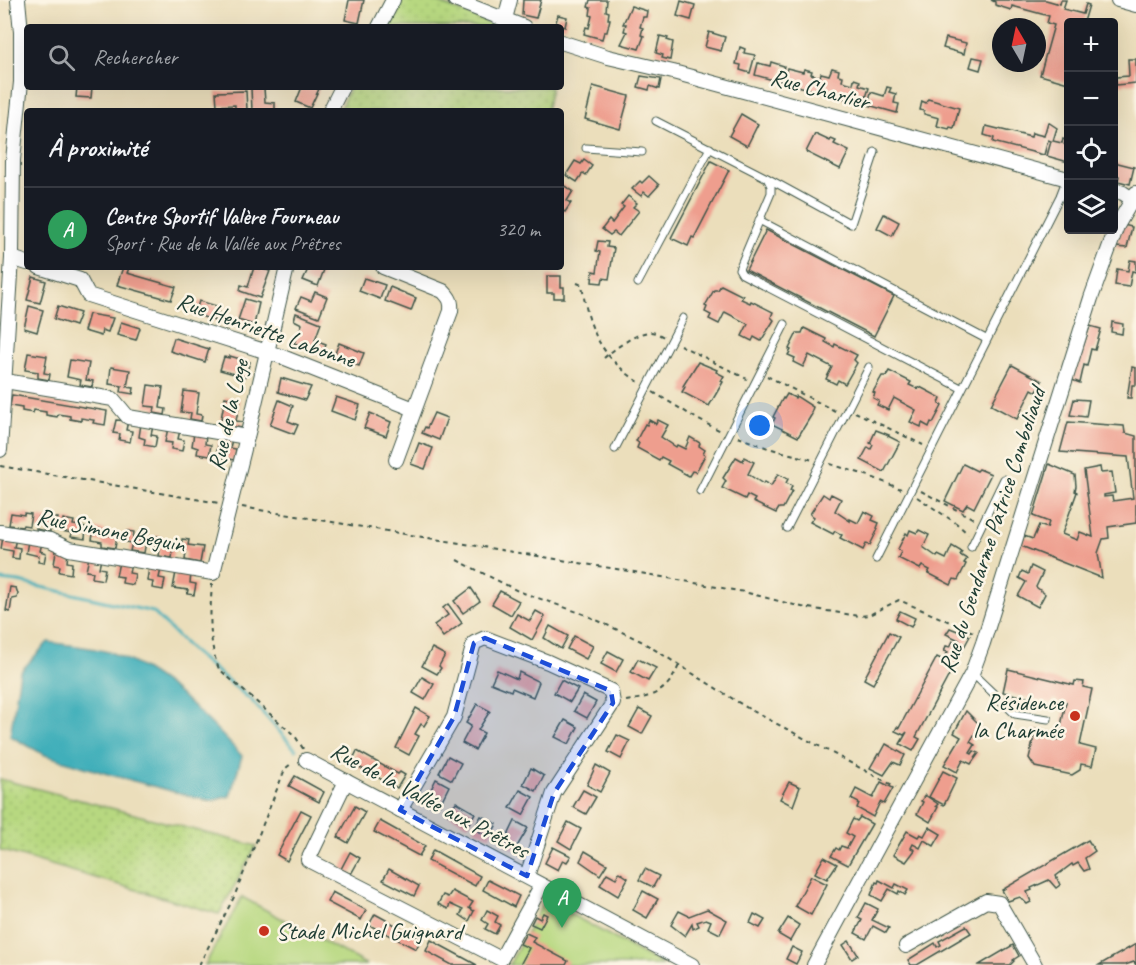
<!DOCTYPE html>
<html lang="fr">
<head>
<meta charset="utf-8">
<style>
	:root { --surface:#171b24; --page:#20242c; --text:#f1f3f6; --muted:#9ea1a6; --line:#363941; --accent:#8c9099 }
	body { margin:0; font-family:Caveat,sans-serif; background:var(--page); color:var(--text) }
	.controls { position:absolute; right:18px; top:18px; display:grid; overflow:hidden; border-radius:6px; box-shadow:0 6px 24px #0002 }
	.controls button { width:54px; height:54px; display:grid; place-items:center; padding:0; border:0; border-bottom:2px solid var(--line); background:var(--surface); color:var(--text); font:30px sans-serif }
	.compass { position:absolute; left:992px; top:18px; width:54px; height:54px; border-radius:50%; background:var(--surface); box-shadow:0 6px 24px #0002; rotate:351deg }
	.you { position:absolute; left:760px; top:426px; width:21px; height:21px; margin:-15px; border:4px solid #fff; border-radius:50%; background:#1a73e8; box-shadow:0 0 0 9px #1a73e833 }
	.badge { display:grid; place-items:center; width:39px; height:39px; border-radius:50%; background:var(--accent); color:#fff; font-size:20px; font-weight:700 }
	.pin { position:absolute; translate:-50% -50px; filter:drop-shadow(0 2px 3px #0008) }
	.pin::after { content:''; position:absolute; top:32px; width:21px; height:18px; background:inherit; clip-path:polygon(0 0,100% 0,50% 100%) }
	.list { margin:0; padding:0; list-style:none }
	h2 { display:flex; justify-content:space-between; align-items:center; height:78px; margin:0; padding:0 24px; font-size:26px }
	h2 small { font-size:20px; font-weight:400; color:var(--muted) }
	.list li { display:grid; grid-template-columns:39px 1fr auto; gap:18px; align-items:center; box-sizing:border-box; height:84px; padding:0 24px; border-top:2px solid var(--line) }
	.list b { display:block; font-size:22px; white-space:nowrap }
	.list p { margin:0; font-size:20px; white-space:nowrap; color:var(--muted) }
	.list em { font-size:20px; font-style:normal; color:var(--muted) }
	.icon { flex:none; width:33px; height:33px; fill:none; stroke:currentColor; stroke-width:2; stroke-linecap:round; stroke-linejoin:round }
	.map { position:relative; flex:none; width:1136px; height:965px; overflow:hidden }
	.search { position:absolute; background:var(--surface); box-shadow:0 6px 24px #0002; left:24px; top:24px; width:540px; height:66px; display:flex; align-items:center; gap:15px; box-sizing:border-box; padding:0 21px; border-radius:6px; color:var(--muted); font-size:22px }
	.panel { position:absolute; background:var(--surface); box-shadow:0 6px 24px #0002; left:24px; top:108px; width:540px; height:162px; border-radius:6px }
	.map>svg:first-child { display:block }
	.grass { fill:url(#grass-dots); stroke:#6b8a5a; stroke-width:1.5 }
	.park { fill:#b7d880; stroke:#6b8a5a; stroke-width:1.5 }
	.water { fill:#3fafba; stroke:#2f7677; stroke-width:1.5 }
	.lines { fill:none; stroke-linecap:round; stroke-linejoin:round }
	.stream { stroke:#3fafba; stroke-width:3 }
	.building { fill:#ee9e8e }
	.service-casing { stroke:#3e5548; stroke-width:9 }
	.minor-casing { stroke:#3e5548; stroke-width:16 }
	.path { stroke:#3e5548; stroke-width:2; stroke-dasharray:4.5 4.5; stroke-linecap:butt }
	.service { stroke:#fff; stroke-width:7 }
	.minor { stroke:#fff; stroke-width:14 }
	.marked { fill:#1d4ed8; fill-opacity:0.2; stroke:#1d4ed8; stroke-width:4.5; stroke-dasharray:12 8; stroke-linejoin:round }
	.poi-dot { fill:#c8321e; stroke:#fcf5e5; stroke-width:2 }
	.labels { text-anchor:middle; stroke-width:5; stroke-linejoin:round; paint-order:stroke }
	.street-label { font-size:24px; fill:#1f3d34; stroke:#fcf5e5 }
	.poi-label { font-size:24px; fill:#1f3d34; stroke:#fcf5e5; text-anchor:end }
</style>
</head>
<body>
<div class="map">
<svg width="1136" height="965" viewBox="0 0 1136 965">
	<defs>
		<pattern id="grass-dots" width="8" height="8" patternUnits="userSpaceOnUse" patternTransform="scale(1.5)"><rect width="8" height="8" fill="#b7d880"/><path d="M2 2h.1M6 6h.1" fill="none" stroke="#9dba6f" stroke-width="1.8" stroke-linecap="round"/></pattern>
	</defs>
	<rect width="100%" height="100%" fill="#fcf5e5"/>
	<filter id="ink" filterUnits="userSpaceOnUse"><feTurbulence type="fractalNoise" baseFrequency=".0167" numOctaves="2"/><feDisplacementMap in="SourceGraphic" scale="12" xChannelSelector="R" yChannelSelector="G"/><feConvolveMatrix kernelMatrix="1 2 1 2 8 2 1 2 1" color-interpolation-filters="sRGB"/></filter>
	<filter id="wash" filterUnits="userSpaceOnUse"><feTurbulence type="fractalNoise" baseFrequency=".008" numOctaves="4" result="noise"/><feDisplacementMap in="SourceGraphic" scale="24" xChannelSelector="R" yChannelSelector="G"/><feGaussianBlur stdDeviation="1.35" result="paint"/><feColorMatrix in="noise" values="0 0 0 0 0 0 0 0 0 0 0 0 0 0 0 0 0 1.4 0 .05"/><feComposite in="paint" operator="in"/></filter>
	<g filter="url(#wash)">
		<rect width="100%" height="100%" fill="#ebdebb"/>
		<!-- grass -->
		<g class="grass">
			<polygon points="403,0 432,0 499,27 389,27"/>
			<polygon points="350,87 551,87 546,111 339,111"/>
			<polygon points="0,779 256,846 219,914 0,850"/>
		</g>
		<!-- park -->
		<g class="park">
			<polygon points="242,897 367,965 205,965"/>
			<polygon points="545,900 663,965 509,965"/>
		</g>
		<!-- water -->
		<path class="water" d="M48 642C67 645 94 647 112 653 165 674 204 715 242 756L230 796 209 801 111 775 45 755 10 736 20 672Z"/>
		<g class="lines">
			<!-- stream -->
			<polyline class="stream" points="0,580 19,582 153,612 192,651 251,700 296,750"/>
		</g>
		<g id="blocks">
			<!-- building -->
			<g class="building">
				<polygon points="349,0 364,0 359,23 345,20"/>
				<polygon points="523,0 541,0 536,18 522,15"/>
				<polygon points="590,0 607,0 606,11 609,12 608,19 610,19 607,32 604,32 602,39 584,34 586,27 589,28 592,16 590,15 591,8 588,7"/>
				<polygon points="991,0 1046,0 1060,4 1061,0 1066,0 1063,9 1083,14 1086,4 1089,5 1084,22 1068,22 1068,83 1040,75 1054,25 1047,23 1049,16 1012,6 1011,10 995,5 995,2"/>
				<polygon points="681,1 695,5 691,20 677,16"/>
				<polygon points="631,6 647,11 646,17 643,17 640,27 643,28 641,35 644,36 639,49 621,44 627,32 624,31 626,24 623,24"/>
				<polygon points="558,15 567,17 565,27 555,25"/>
				<polygon points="709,32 725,37 721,51 705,47"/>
				<polygon points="660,36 668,38 667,40 673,42 670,60 662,58 663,55 656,53"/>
				<polygon points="946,38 966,43 964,54 943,48"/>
				<polygon points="740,47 745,49 744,53 755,55 750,73 740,70 741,65 736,64"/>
				<polygon points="973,57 983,59 980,70 970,67"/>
				<polygon points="1128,59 1136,59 1136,83 1116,85 1116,77 1129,76"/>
				<polygon points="771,62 784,66 780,82 755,75 758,63 770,66"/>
				<polygon points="787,68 803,72 804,69 812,71 811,74 820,77 821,73 829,75 832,68 839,70 838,75 843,76 842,81 853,84 854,79 860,81 859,85 869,88 864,104 783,82"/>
				<polygon points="641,76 661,79 659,89 650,86 649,90 638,87"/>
				<polygon points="593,86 629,96 620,129 585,119"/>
				<polygon points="77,87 92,87 91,98 76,97"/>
				<polygon points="302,87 313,87 319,89 310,108 296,102"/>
				<polygon points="887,87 891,88 889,92 896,94 894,103 899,104 897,113 868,105 871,92 884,96"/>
				<polygon points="251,88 264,88 265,102 275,103 275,111 252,111"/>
				<polygon points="246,91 247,110 235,111 235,105 217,106 216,92"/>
				<polygon points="928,99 959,108 954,128 950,127 949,129 937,126 939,118 924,114 924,111 920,110 922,101 926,103"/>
				<polygon points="741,114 758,124 747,146 729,136"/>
				<polygon points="1048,122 1057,128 1053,141 1062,143 1063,139 1066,140 1064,145 1066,142 1068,143 1068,162 1047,156 1051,141 1048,140 1044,155 993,142 994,138 984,135 986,126 1031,137 1032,133 1044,136"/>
				<polygon points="815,134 830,141 831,139 836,141 834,144 849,151 840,169 806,152"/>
				<polygon points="584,160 592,166 586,175 583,173 577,182 566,175 575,161 581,164"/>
				<polygon points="711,161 729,170 694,238 692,237 688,246 671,238"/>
				<polygon points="1114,162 1134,167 1130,184 1118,181 1119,176 1114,175 1115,169 1114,168"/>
				<polygon points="649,176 659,185 649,196 644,192 641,196 632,189 640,181 642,183"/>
				<polygon points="561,184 573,191 567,201 571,203 565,212 561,210"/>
				<polygon points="628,196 637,203 633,207 639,211 619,236 614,232 610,235 602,229 609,220 612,223 624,207 621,205"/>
				<polygon points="884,214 899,222 892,236 877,228"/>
				<polygon points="1123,225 1132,227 1127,248 1116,247"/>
				<polygon points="766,230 894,296 874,336 746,270"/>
				<polygon points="598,241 608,242 607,247 614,248 609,279 603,278 602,283 592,282 593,271 597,272 600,252 596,251"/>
				<polygon points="1130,260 1136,261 1136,272 1132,271 1129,287 1115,285 1117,269 1128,271"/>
				<polygon points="123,267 129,268 127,273 176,287 171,300 117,285"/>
				<polygon points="254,267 270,271 260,298 240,291 241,285 248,287"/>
				<polygon points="309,267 325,267 318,286 303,280"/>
				<polygon points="547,276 561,276 561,287 564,287 564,298 554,298 554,293 547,293"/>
				<polygon points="33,277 46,281 40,303 27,300"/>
				<polygon points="364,278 385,285 380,299 359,291"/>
				<polygon points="721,285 743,296 741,299 750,303 751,301 773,312 771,317 774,320 761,341 754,337 752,341 742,336 748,324 725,312 719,324 709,319 711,315 705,312 707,307 705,306 714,290 718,290"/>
				<polygon points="390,287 416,298 411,311 385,301"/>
				<polygon points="315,292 327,297 319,317 296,308 301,297 311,301"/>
				<polygon points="245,299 259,303 254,325 238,320"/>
				<polygon points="199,301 220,307 215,321 195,314"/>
				<polygon points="29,306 43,310 37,332 24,328"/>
				<polygon points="58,306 80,313 75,326 54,319"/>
				<polygon points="296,313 321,323 315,340 326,344 323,354 294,343 302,324 294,320"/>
				<polygon points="89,314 113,318 108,332 102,330 101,336 84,331"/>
				<polygon points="121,322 140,328 136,340 117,335"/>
				<polygon points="1112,322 1123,324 1122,334 1111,332"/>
				<polygon points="1090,326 1101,329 1095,350 1091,349 1087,366 1084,365 1080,383 1072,380"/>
				<polygon points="804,328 826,339 825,342 834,347 835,344 857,355 854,360 857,363 845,384 838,380 836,384 826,379 832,367 809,355 803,367 793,362 795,358 788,355 791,350 789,349 797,333 802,333"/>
				<polygon points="174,338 209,349 205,362 170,351"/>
				<polygon points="339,343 364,353 359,366 334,356"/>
				<polygon points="28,353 47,356 44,373 50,374 49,380 38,378 38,372 25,370"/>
				<polygon points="230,356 250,362 245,377 220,370 224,357 230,358"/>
				<polygon points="70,360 89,363 86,380 93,381 92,387 80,385 81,380 67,377"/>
				<polygon points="698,362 717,370 716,372 724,376 721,381 723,382 709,406 682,392 685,387 683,386"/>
				<polygon points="1012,365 1042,381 1037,392 1032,389 1017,419 991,405"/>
				<polygon points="111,367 130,370 127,387 134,388 133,394 121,392 122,386 109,384"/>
				<polygon points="1132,367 1136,368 1136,385 1132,385 1131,398 1127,398"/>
				<polygon points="889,371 911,382 909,385 918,389 920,387 941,398 939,403 942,406 933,423 931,422 929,427 922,423 921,427 910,422 916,410 894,398 888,410 877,405 879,401 873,398 875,393 873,392 882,376 886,376"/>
				<polygon points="281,378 311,387 305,400 278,392"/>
				<polygon points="148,385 163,387 160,408 166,409 165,415 154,413 155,407 145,406"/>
				<polygon points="184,391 199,393 196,414 202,415 201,421 190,419 191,413 181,412"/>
				<polygon points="787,394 795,398 796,396 813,407 811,413 812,414 798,437 772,424 775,418 773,417 783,398 784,399"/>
				<polygon points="12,395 107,411 105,425 93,423 94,420 81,418 81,421 70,419 70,416 58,414 57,417 46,415 46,412 34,410 33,413 22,411 22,408 10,406"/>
				<polygon points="225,397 240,400 236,421 243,422 242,428 230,426 231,420 221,419"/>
				<polygon points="336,397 360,405 355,420 331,411"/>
				<polygon points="1074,399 1089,400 1086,417 1070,415"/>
				<polygon points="279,400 293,406 288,421 298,425 294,434 270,425"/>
				<polygon points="370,413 391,422 386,436 364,428"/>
				<polygon points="434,413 447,418 439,440 422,433 425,427 427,428"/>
				<polygon points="116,420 128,421 126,430 132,431 130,442 119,440 120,434 113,433"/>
				<polygon points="649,420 656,424 658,420 668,425 661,437 676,447 677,445 685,449 690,437 700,443 699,446 705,450 703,454 705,455 696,472 692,471 689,476 667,464 669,461 661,457 659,460 637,448 639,443 636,441 645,424 647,425"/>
				<polygon points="1068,422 1124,426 1125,433 1136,436 1136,523 1108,527 1109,538 1103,539 1098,553 1102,578 1021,546 1024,536 1033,539 1039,525 1047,528 1049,522 1033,516 1049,464 1075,475 1076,486 1075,491 1077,492 1062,534 1077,540 1080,532 1093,537 1084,470 1100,467 1101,473 1112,472 1115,493 1104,495 1104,497 1112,496 1113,501 1133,498 1128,457 1060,452"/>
				<polygon points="141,424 153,426 151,435 157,436 155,447 144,445 145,439 139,437"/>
				<polygon points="168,428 180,430 178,439 184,440 182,451 171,449 172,443 165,442"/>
				<polygon points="876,430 889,435 888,436 900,442 884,472 861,460 868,447 871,449 873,445 870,443"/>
				<polygon points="194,433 206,435 205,444 211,445 209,456 197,454 198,448 192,446"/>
				<polygon points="220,437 232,439 230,448 236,449 234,460 223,458 224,452 217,451"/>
				<polygon points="419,443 433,448 425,469 411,464"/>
				<polygon points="736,457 743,461 744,457 754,462 748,474 763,484 764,482 771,486 778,474 788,479 786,483 792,486 790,491 792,491 783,508 779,508 776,513 753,502 755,499 747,495 745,499 722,488 726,481 723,478"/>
				<polygon points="963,464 977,471 979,469 991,474 974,508 967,504 963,510 945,501"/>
				<polygon points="823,494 829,498 831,494 841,499 835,511 850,521 850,519 858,523 864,511 874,516 872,520 879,523 877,528 878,529 870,545 866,544 863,550 840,538 842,535 835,531 833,534 810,522 814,517 810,514"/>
				<polygon points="11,513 24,515 24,513 31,514 29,526 23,525 22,527 9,525"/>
				<polygon points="38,517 51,520 52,518 58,518 56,530 50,529 50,532 36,529"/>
				<polygon points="63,519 74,521 73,525 86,527 85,539 71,537 72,533 61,531"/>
				<polygon points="94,529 105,530 104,534 117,537 115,548 102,546 102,542 92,540"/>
				<polygon points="910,530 917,533 919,530 929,535 923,547 937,557 938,555 946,559 952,546 962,552 960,555 967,559 964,563 966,564 958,580 954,579 951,585 928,573 930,570 922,566 920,569 898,558 901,552 898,549 906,533 908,535"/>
				<polygon points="128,531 134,532 133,539 146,541 144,553 130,551 132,543 126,542"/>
				<polygon points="156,536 162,537 161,544 174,546 172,558 159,556 160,548 154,547"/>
				<polygon points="3,537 16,539 14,547 20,548 19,559 12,558 13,551 1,549"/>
				<polygon points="182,539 189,540 188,545 203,547 200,563 185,560 186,551 181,550"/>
				<polygon points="28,541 42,543 40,551 46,553 44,563 38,562 39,556 26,553"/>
				<polygon points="56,551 68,553 67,562 72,563 71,574 59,572 60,566 54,565"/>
				<polygon points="89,557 101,559 99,568 105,569 103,580 92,578 93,572 86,571"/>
				<polygon points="119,562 131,564 129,573 135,574 133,585 122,583 123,577 116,576"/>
				<polygon points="1031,566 1043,572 1036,587 1045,594 1038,607 1018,596 1026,582 1019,578 1022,571 1028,574"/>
				<polygon points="149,567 161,569 159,578 165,579 163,590 152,588 153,582 147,581"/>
				<polygon points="176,572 191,574 190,583 196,584 194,595 187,594 188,590 173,588"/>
				<polygon points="10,587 16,588 18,594 17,598 12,599 10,612 6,611"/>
				<polygon points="471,588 480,601 463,613 454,601"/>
				<polygon points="500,591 519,601 511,615 492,604"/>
				<polygon points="448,604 462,623 443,637 434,625 448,615 443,608"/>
				<polygon points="536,611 545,616 532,640 510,627 517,614 530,621"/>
				<polygon points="900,611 915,618 911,627 896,619"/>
				<polygon points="550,626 568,636 561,649 544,638"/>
				<polygon points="950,628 970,636 916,737 920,739 913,751 900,744 907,732 904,735 895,731 897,727 899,728 937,657 943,660 948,652 944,651 946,646 950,647 953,641 958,643 959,640 946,634"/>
				<polygon points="889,632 899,637 873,684 864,679"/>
				<polygon points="574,636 593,646 586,659 567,649"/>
				<polygon points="432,648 445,655 439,666 441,668 437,674 422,666"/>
				<polygon points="608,651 623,659 616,672 601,664"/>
				<polygon points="638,659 656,668 648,681 631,672"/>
				<polygon points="1008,669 1074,685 1075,681 1084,682 1083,687 1092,689 1080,745 1096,749 1092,766 1081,764 1080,770 1072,775 1035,767 1029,758 1036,729 1054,733 1053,739 1058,740 1066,702 1060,703 1054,699 1052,703 1003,692"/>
				<polygon points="497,670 517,679 519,672 539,682 533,697 512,688 511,691 491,683"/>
				<polygon points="422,677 434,684 425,700 413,693"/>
				<polygon points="561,680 578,689 570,702 554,693"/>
				<polygon points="583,695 596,702 587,718 574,711"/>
				<polygon points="477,704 490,711 478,730 484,733 475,750 462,743 471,726 466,723"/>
				<polygon points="416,708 430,716 424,726 421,724 415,734 419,736 409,755 396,748"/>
				<polygon points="639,709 652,716 642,734 629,727"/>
				<polygon points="966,711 980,725 970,742 975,745 970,753 972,754 974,751 979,753 971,764 963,760 957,772 944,765 961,737 954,733"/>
				<polygon points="565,720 578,727 569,744 555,737"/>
				<polygon points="617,735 630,741 621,759 608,752"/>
				<polygon points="886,744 905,755 900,765 893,762 884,775 870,768 878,754 880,755"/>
				<polygon points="357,751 398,774 400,772 405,775 397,788 375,776 376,774 371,771 370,773 351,763"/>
				<polygon points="448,756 461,763 452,780 439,773"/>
				<polygon points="596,765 610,773 600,792 587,785"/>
				<polygon points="531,768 544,776 536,791 523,784"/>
				<polygon points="943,771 957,778 944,805 929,797"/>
				<polygon points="295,776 324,792 319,802 289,786"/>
				<polygon points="436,779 449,786 440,804 437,803 435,807 425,802"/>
				<polygon points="789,782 800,787 793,806 780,799"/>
				<polygon points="881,782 893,788 884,804 880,802 873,817 857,808 859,803 851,799 856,789 873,798"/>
				<polygon points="520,790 533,797 523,815 510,808"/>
				<polygon points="583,790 596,797 586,814 573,807"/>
				<polygon points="925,795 938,804 936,806 938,807 930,822 917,814 923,802 921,801"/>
				<polygon points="456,802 475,813 468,825 448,814"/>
				<polygon points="355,806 365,812 348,843 338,837"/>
				<polygon points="301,810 311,815 287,861 277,855"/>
				<polygon points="481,816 497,824 490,837 474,829"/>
				<polygon points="860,817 872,824 848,865 831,856 836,848 839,850 841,846 847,848 853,837 846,833 853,819 857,821"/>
				<polygon points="380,821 425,846 419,856 374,832"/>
				<polygon points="515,821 528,828 515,850 504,844"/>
				<polygon points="568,822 581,829 571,849 558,841"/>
				<polygon points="929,827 941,834 934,846 924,840 920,848 913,844 911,848 915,850 906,862 893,855 907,831 918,837 920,834 924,836"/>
				<polygon points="1088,840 1095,851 1085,858 1089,869 1084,871 1078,863 1073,866 1072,864 1056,876 1060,885 1056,888 1049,880 1031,888 1032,890 1027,892 1031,902 1027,904 1020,897 1008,901 1002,890"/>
				<polygon points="553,847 571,856 567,862 563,860 558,870 545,863"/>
				<polygon points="433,850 480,876 475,886 428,861"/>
				<polygon points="585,851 607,864 600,875 580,861"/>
				<polygon points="350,852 360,858 351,874 341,869"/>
				<polygon points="824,857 837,864 827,879 815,873"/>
				<polygon points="389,869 419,886 414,896 383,880"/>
				<polygon points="645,869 659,876 653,887 639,880"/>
				<polygon points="619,872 628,878 618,896 600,885 607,873 616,878"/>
				<polygon points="811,876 827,884 811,915 795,906"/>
				<polygon points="488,880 519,896 514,907 483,890"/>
				<polygon points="879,880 894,888 896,884 908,890 905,895 899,891 898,894 889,889 882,901 871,895 876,882 878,883"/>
				<polygon points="452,891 473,902 469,908 474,911 469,921 460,915 463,910 450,904 448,909 438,904 443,895 448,897"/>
				<polygon points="643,891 658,899 647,918 633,910"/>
				<polygon points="332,892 366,910 361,920 327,902"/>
				<polygon points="866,903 878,909 872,920 889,928 886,933 873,926 866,939 855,933 862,920 858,918"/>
				<polygon points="707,909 727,920 720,934 708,928 711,921 706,919 697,922 699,926 693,929 692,924 685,936 671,925 679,911 689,916"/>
				<polygon points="487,910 498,916 495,922 500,925 495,934 485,929 488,924 482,920"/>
				<polygon points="543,913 547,915 540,928 531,924 535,916 540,919"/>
				<polygon points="375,914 421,939 416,949 369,925"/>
				<polygon points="754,914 765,920 760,928 750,923"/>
				<polygon points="788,918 799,925 790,941 778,934"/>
				<polygon points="966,926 971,933 917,965 911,965 908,960 935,943 937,947 941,945 939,941"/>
				<polygon points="526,933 535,937 532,942 568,961 566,965 520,965 529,948 520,944"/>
				<polygon points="431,940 438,944 477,965 452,965 426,951"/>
				<polygon points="849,941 858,955 852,959 843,945"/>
				<polygon points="1136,944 1136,965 1134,962 1125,965 1099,965"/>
				<polygon points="1013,945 1019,956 1013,960 1014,961 1010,965 979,965"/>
				<polygon points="792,947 802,952 796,964 786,959"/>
			</g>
		</g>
	</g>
	<g filter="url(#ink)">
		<use href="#blocks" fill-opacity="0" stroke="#3e5548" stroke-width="1.5"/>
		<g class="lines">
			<defs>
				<g id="service">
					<polyline points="656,121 767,178 771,186 771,193 739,269 742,274 961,388"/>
					<polyline points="586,148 642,152"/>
					<polyline points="767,178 851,224 875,152"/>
					<polyline points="759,220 986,339"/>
					<polyline points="638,283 710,148"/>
					<polyline points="615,449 683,318"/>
					<polyline points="700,491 785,324"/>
					<polyline points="787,528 869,367"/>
					<polyline points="971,547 1004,479"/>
					<polyline points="876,559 1060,196 1067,178"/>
					<polyline points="972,673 1015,714 1048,719"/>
				</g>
				<g id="minor">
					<polyline points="455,0 524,27"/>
					<polyline points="1118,0 1136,5"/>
					<polyline points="505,19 510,0"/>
					<polyline points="379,27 393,0"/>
					<polyline points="561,42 608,57 673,72 1068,179"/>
					<polyline points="330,111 342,87"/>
					<polyline points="1114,190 1123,193 1132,199"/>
					<polyline points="12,258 27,263"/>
					<polyline points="39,267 80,280 88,295 280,356 414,409"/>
					<path d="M383 267 443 291C450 298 452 302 451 311L396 460"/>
					<polyline points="5,381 113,399 128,417 247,437"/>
					<polyline points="0,450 12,258 13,160 21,82 21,32 18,0"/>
					<polyline points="0,532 50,540 69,549 213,573 249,429 287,267"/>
					<polyline points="306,760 692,965"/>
					<polyline points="346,781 308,860 501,959 541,886"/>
					<polyline points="400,810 454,717 474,643 485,638 548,662 611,691 613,703 554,793 527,876"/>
					<polyline points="906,946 986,901 999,903 1035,965"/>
					<polyline points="814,965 972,673 983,643 1091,298 1117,226 1136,193"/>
				</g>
			</defs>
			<!-- service casing -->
			<use href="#service" class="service-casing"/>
			<!-- minor casing -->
			<use href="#minor" class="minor-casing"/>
			<!-- path -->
			<g class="path">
				<path d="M577 283 582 285C588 329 601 357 639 382"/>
				<polyline points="680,345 747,379"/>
				<path d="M604 358C614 349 637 332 650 332 655 332 660 335 664 337"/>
				<polyline points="767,376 837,412"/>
				<polyline points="653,392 699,420 721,431"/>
				<polyline points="855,412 923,445"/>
				<polyline points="738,437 768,448 813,460"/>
				<polyline points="830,464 869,476 901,489"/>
				<polyline points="0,466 219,503"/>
				<polyline points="921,491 974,519"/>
				<polyline points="917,497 956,523 968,534"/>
				<polyline points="242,507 646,574 744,592 802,607 859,616 869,615 899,600 973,632"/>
				<polyline points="457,560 518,591 586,615 641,641 749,709 896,787"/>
				<path d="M212 584C210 612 208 643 219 669L295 736 304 750"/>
				<path d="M626 701C653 697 668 692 679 665"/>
				<polyline points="199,965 234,897 285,769 293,762"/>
			</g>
			<!-- service -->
			<use href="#service" class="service"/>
			<!-- minor -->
			<use href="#minor" class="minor"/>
		</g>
	</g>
	<!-- marked area -->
	<path class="marked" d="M485 638 611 691 613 703 554 793 527 876 400 810 454 717 474 643Z"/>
	<!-- markers -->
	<g class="poi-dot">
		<circle cx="1075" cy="716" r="6"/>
		<circle cx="264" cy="931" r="6"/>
	</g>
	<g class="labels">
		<!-- street labels -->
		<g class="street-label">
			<text transform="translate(820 89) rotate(15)" y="8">Rue Charlier</text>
			<text transform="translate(266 330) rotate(19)" y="8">Rue Henriette Labonne</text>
			<text transform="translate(228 415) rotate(-77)" y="8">Rue de la Loge</text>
			<text transform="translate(111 530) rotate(11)" y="8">Rue Simone Beguin</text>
			<text transform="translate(992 530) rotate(-72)" y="8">Rue du Gendarme Patrice Comboliaud</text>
			<text transform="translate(430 800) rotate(28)" y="8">Rue de la Vallée aux Prêtres</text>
		</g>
		<!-- poi labels -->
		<g class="poi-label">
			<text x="1063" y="710">Résidence<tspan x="1063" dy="28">la Charmée</tspan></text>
			<text x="276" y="939" text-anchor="start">Stade Michel Guignard</text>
		</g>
	</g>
</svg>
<div class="controls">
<button>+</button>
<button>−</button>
<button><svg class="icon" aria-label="locate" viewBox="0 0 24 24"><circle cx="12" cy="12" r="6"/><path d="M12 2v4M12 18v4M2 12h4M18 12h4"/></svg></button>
<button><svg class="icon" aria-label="layers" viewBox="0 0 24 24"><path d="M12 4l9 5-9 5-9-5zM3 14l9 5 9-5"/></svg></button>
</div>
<svg class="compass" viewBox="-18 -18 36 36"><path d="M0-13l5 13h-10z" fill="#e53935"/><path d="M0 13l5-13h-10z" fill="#9ea1a6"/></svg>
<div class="you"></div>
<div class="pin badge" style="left:562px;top:928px;background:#2e9e5b">A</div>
<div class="search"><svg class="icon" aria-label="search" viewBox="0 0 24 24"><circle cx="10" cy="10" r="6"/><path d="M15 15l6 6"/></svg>Rechercher</div>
<section class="panel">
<h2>À proximité<small></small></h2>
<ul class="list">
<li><span class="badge" style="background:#2e9e5b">A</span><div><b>Centre Sportif Valère Fourneau</b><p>Sport · Rue de la Vallée aux Prêtres</p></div><em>320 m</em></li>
</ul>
</section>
</div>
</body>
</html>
